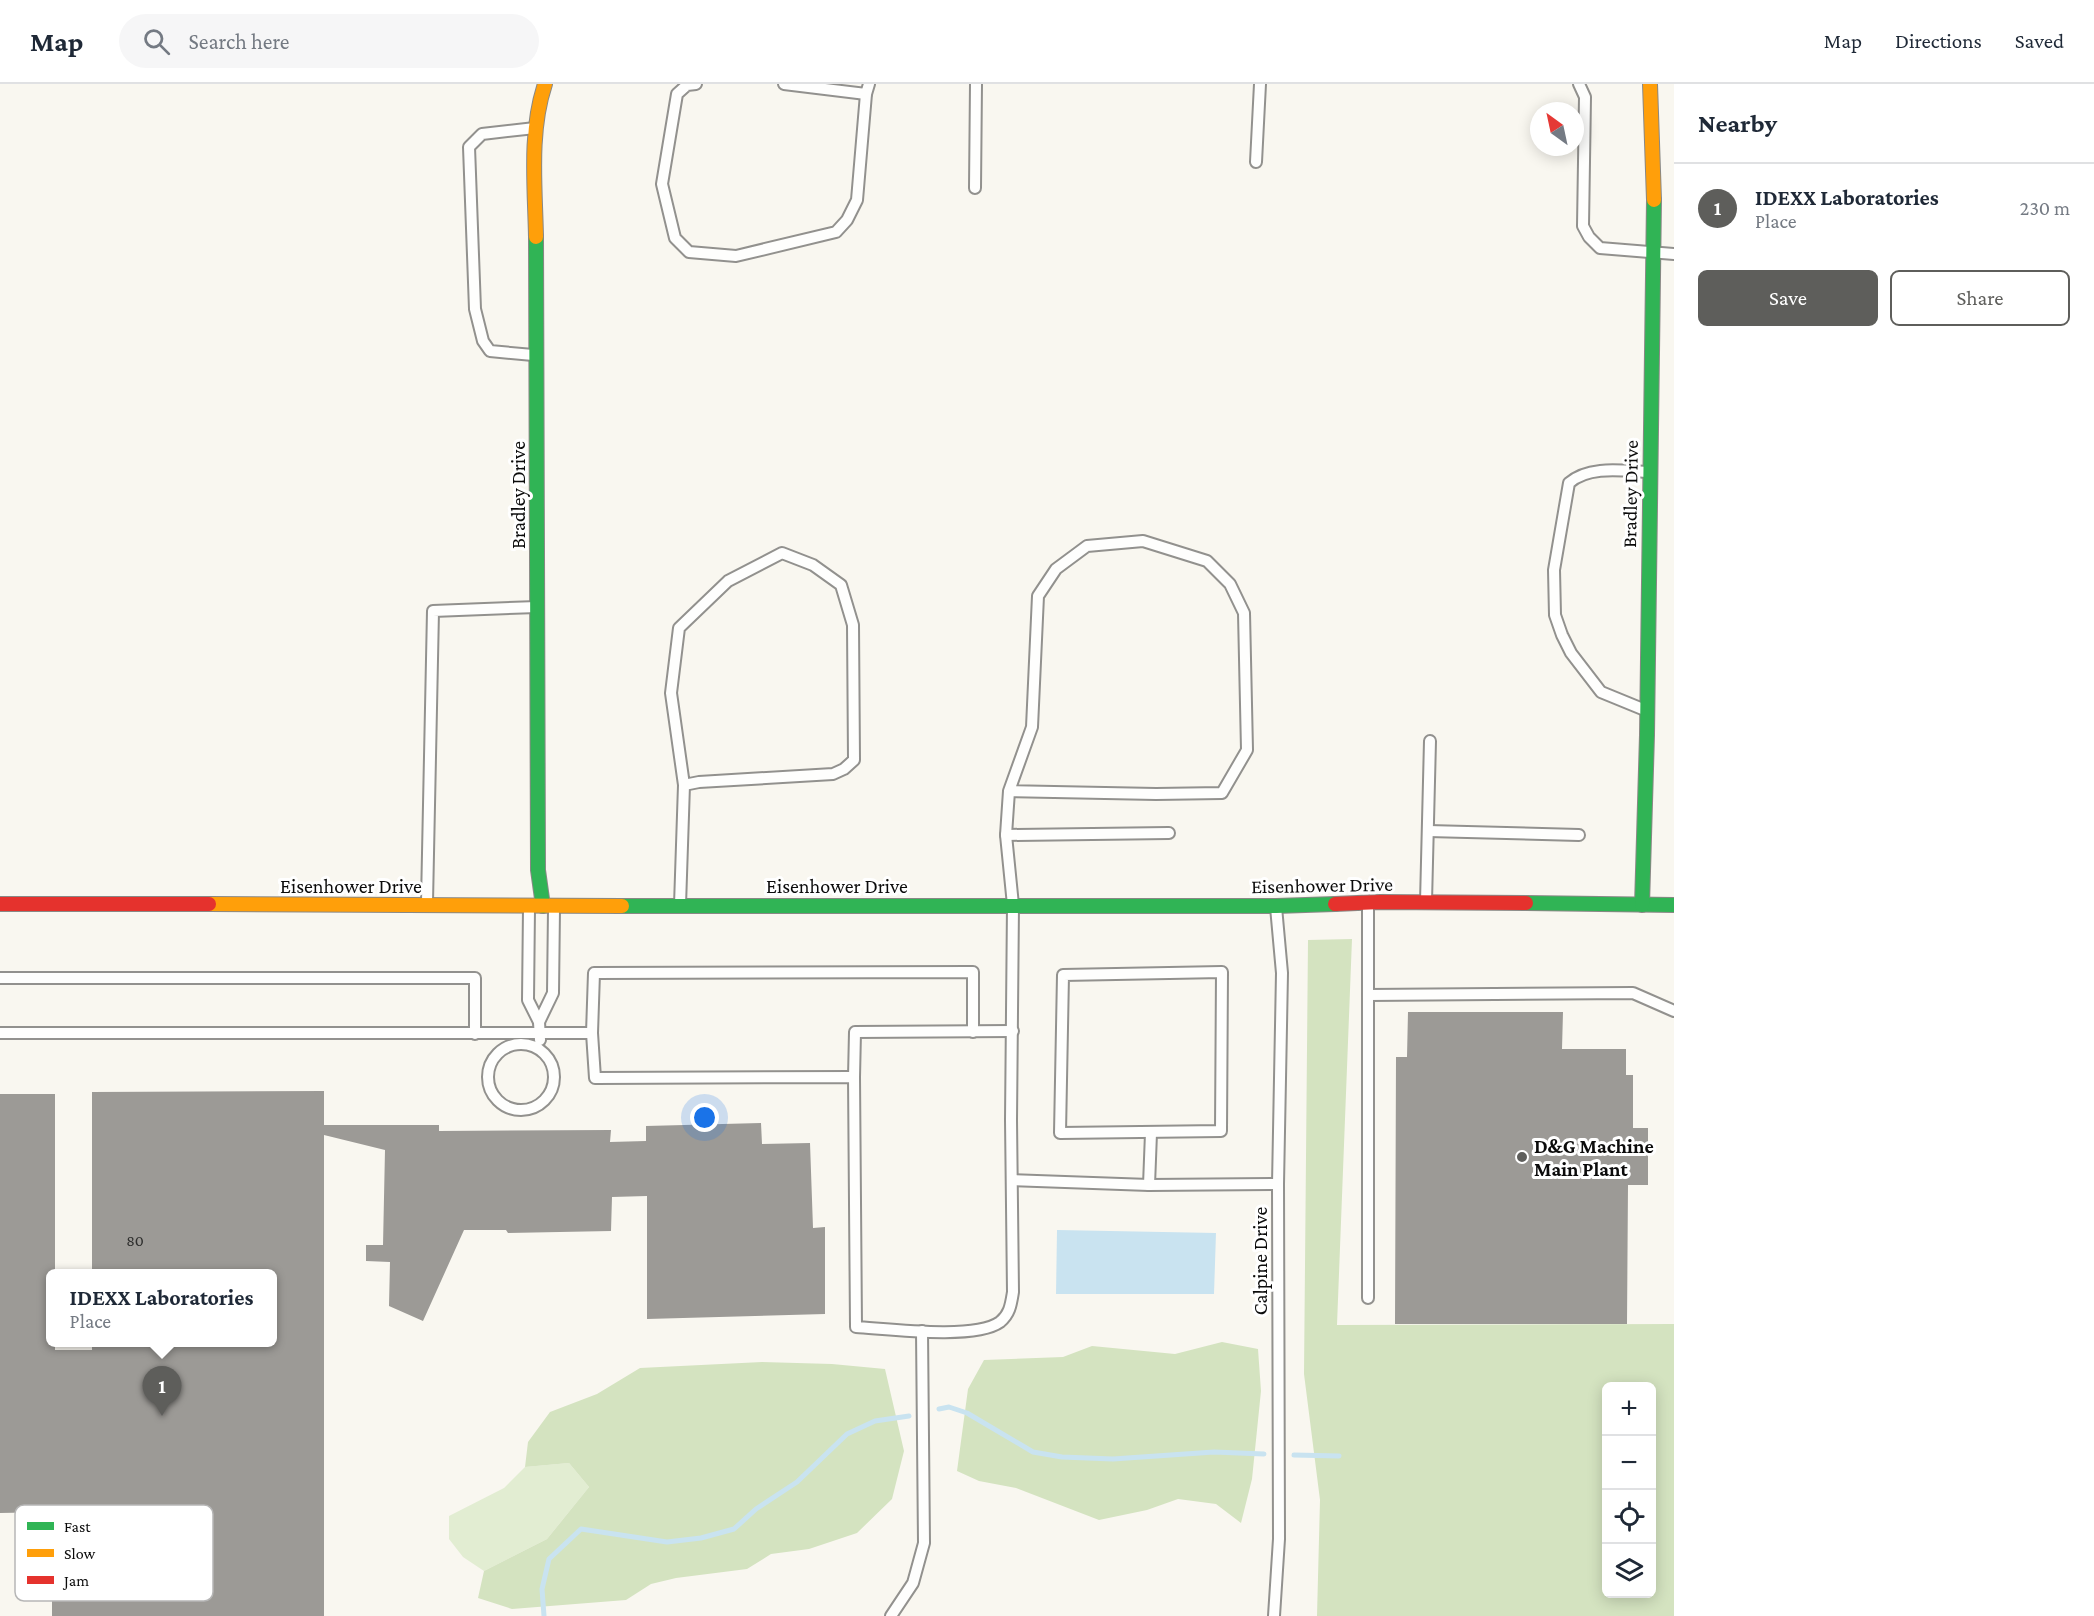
<!DOCTYPE html>
<html lang="en">
<head>
<meta charset="utf-8">
<style>
	:root { --surface:#fff; --page:#f6f6f7; --text:#1f2937; --muted:#747a83; --line:#e0e1e3; --accent:#5e5e5b }
	body { margin:0; font-family:"Crimson Pro",serif; background:var(--page); color:var(--text) }
	.controls { position:absolute; right:18px; bottom:18px; display:grid; overflow:hidden; border-radius:9px; box-shadow:0 3px 15px #0003 }
	.controls button { width:54px; height:54px; display:grid; place-items:center; padding:0; border:0; border-bottom:2px solid var(--line); background:var(--surface); color:var(--text); font:30px sans-serif }
	.compass { position:absolute; left:1530px; top:18px; width:54px; height:54px; border-radius:50%; background:var(--surface); box-shadow:0 3px 15px #0003; rotate:327deg }
	.you { position:absolute; left:705px; top:1034px; width:21px; height:21px; margin:-15px; border:4px solid #fff; border-radius:50%; background:#1a73e8; box-shadow:0 0 0 9px #1a73e833 }
	.badge { display:grid; place-items:center; width:39px; height:39px; border-radius:50%; background:var(--accent); color:#fff; font-size:20px; font-weight:700 }
	.pin { position:absolute; translate:-50% -50px; filter:drop-shadow(0 2px 3px #0008) }
	.pin::after { content:''; position:absolute; top:32px; width:21px; height:18px; background:inherit; clip-path:polygon(0 0,100% 0,50% 100%) }
	.popup { position:absolute; left:46px; top:1185px; width:231px; height:78px; box-sizing:border-box; display:grid; place-content:center; border-radius:9px; background:var(--surface); filter:drop-shadow(0 2px 4px #0005); font-size:20px; white-space:nowrap; color:var(--muted) }
	.popup b { font-size:22px; color:var(--text) }
	.popup::after { content:''; position:absolute; left:50%; top:100%; margin-left:-12px; border:12px solid transparent; border-top-color:var(--surface) }
	.list { margin:0; padding:0; list-style:none }
	h2 { display:flex; justify-content:space-between; align-items:center; height:78px; margin:0; padding:0 24px; font-size:26px }
	h2 small { font-size:20px; font-weight:400; color:var(--muted) }
	.list li { display:grid; grid-template-columns:39px 1fr auto; gap:18px; align-items:center; box-sizing:border-box; height:90px; padding:0 24px; border-top:2px solid var(--line) }
	.list b { display:block; font-size:22px; white-space:nowrap }
	.list p { margin:0; font-size:20px; white-space:nowrap; color:var(--muted) }
	.list em { font-size:20px; font-style:normal; color:var(--muted) }
	.actions { display:flex; gap:12px; padding:18px 24px }
	.actions a { flex:1; padding:14px 0; border:2px solid var(--accent); border-radius:9px; text-align:center; font-size:21px; color:var(--accent) }
	.actions .main { background:var(--accent); color:#fff }
	.icon { flex:none; width:33px; height:33px; fill:none; stroke:currentColor; stroke-width:2; stroke-linecap:round; stroke-linejoin:round }
	.map { position:relative; flex:none; width:1674px; height:1532px; overflow:hidden }
	header { display:flex; align-items:center; gap:36px; box-sizing:border-box; height:84px; padding:0 30px; background:var(--surface); border-bottom:2px solid var(--line) }
	header strong { font-size:28px }
	nav { display:flex; gap:33px; margin-inline-start:auto; font-size:21px }
	.search { width:420px; height:54px; background:var(--page); display:flex; align-items:center; gap:15px; box-sizing:border-box; padding:0 21px; border-radius:33px; color:var(--muted); font-size:22px }
	main { display:flex }
	aside { flex:1; background:var(--surface) }
	.map>svg:first-child { display:block }
	.green { fill:#e2edd2 }
	.forest { fill:#d4e3c0; fill-rule:evenodd }
	.water { fill:#c9e3f0 }
	.lines { fill:none; stroke-linecap:round; stroke-linejoin:round }
	.stream { stroke:#c9e3f0; stroke-width:5 }
	.building { fill:#9c9a96 }
	.lane-casing { stroke:#92918e; stroke-width:14 }
	.fast-casing { stroke:#898885; stroke-width:16 }
	.slow-casing { stroke:#898885; stroke-width:16 }
	.jam-casing { stroke:#898885; stroke-width:16 }
	.lane { stroke:#fefefd; stroke-width:10 }
	.fast { stroke:#30b455; stroke-width:14 }
	.slow { stroke:#ff9f0a; stroke-width:14 }
	.jam { stroke:#e5322d; stroke-width:14 }
	.poi-dot { fill:#5e5e5b; stroke:#fff; stroke-width:2 }
	.labels { text-anchor:middle; stroke-width:6; stroke-linejoin:round; paint-order:stroke }
	.number-label { font-size:16px; fill:#2f2f2e }
	.street-label { font-size:20px; fill:#0b0b0b; stroke:#fff }
	.poi-label { font-size:20px; font-weight:bold; fill:#0b0b0b; stroke:#fff; text-anchor:start }
	.key { fill:#fff; stroke:#b6b6b6; stroke-width:1.5 }
	.key-label { font-size:16px; fill:#0b0b0b }
</style>
</head>
<body>
<header>
<strong>Map</strong>
<div class="search"><svg class="icon" aria-label="search" viewBox="0 0 24 24"><circle cx="10" cy="10" r="6"/><path d="M15 15l6 6"/></svg>Search here</div>
<nav><a>Map</a><a>Directions</a><a>Saved</a></nav>
</header>
<main>
<div class="map">
<svg width="1674" height="1532" viewBox="0 0 1674 1532">
	<rect width="100%" height="100%" fill="#f9f7f0"/>
	<!-- green -->
	<polygon class="green" points="569,1379 589,1403 547,1455 484,1487 463,1473 449,1455 449,1432 504,1404 525,1383"/>
	<!-- forest -->
	<g class="forest">
		<path d="M1352 855 1337 1241 1674 1240V1532H1317L1320 1416 1304 1290 1308 856ZM1606 1302H1652V1510H1606Z"/>
		<polygon points="1222,1258 1258,1265 1261,1307 1252,1395 1241,1439 1216,1420 1178,1415 1147,1426 1099,1436 1016,1404 979,1397 957,1387 968,1305 984,1276 1063,1273 1092,1262 1175,1270"/>
		<polygon points="762,1278 832,1280 885,1285 904,1367 892,1415 857,1449 809,1465 771,1470 747,1485 676,1494 651,1500 626,1516 512,1525 478,1514 484,1487 547,1455 589,1403 569,1379 525,1383 528,1358 550,1328 597,1310 640,1284"/>
	</g>
	<!-- water -->
	<polygon class="water" points="1057,1146 1216,1149 1214,1210 1056,1210"/>
	<g class="lines">
		<!-- stream -->
		<g class="stream">
			<polyline points="939,1325 949,1323 967,1329 1033,1368 1062,1373 1113,1375 1214,1368 1264,1370"/>
			<polyline points="1294,1371 1339,1372"/>
			<polyline points="544,1532 542,1505 549,1475 581,1445 667,1458 701,1454 734,1445 756,1425 797,1398 847,1350 875,1337 909,1332"/>
		</g>
	</g>
	<!-- building -->
	<g class="building">
		<polygon points="1408,928 1563,928 1562,965 1626,965 1626,991 1633,991 1633,1044 1648,1044 1648,1101 1628,1101 1627,1240 1395,1240 1396,973 1407,973"/>
		<polygon points="324,1007 324,1041 439,1041 439,1047 611,1046 610,1058 646,1057 646,1042 761,1039 762,1060 810,1059 813,1144 825,1143 825,1230 647,1235 647,1112 612,1113 611,1147 508,1149 506,1146 464,1146 423,1237 389,1222 390,1178 366,1177 366,1161 383,1161 385,1066 324,1051 324,1532 52,1532 52,1428 0,1429 0,1010 55,1010 55,1190 51,1190 51,1258 55,1258 55,1266 92,1266 92,1258 273,1258 273,1190 92,1190 92,1008"/>
	</g>
	<g class="lines">
		<defs>
			<g id="lane">
				<polyline points="696,0 687,1 677,10 662,100 675,154 689,168 736,172 836,148 847,136 857,116 866,10 869,0"/>
				<polyline points="784,0 866,10"/>
				<polyline points="1579,0 1585,13 1583,142 1589,153 1600,164 1674,170"/>
				<polyline points="1256,78 1260,0"/>
				<polyline points="975,104 976,0"/>
				<polyline points="533,271 490,267 483,257 475,225 469,63 482,50 535,44"/>
				<path d="M1645 626 1601 608 1571 569 1562 551 1555 531 1554 486 1569 399C1589 381 1624 387 1648 388"/>
				<polyline points="1428,747 1579,751"/>
				<polyline points="1006,751 1169,749"/>
				<polyline points="427,818 433,527 537,523"/>
				<polyline points="1426,818 1430,657"/>
				<polyline points="680,821 684,701 699,698 833,690 844,685 854,676 853,541 841,501 813,481 782,469 728,497 679,544 671,609 684,701"/>
				<polyline points="1368,821 1368,1214"/>
				<polyline points="529,824 528,916 539,938 540,956"/>
				<polygon points="1222,888 1221,1047 1060,1049 1063,891"/>
				<polyline points="0,894 475,894 475,950"/>
				<polyline points="1368,911 1633,909 1674,927"/>
				<polyline points="539,938 553,909 554,825"/>
				<path d="M973 948V888L594 889 592 949 595 994 854 993 856 1243C889 1245 975 1256 1000 1238 1010 1230 1011 1220 1013 1208L1011 1036 1013 821 1006 751 1009 707 1032 643 1038 512 1056 485 1087 462 1143 457 1207 477 1230 500 1244 529 1247 666 1222 709 1156 710 1009 707"/>
				<polyline points="0,949 592,949"/>
				<circle cx="521" cy="993" r="33"/>
				<polyline points="854,993 855,948 1013,947"/>
				<polyline points="1012,1096 1149,1101 1278,1100"/>
				<polyline points="1149,1101 1151,1049"/>
				<polyline points="891,1532 913,1499 924,1459 922,1247"/>
				<polyline points="1274,1532 1279,1455 1278,1100 1282,889 1276,823"/>
			</g>
			<g id="fast">
				<polyline points="536,153 538,786 543,822"/>
				<polyline points="1526,819 1674,821"/>
				<polyline points="1642,821 1647,651 1654,116"/>
				<polyline points="622,822 1276,822 1335,820"/>
			</g>
			<g id="slow">
				<polyline points="1650,0 1654,116"/>
				<path d="M536 153C535 102 529 48 545 0"/>
				<polyline points="209,820 622,822"/>
			</g>
			<g id="jam">
				<polyline points="0,820 209,820"/>
				<polyline points="1335,820 1380,818 1526,819"/>
			</g>
		</defs>
		<!-- lane casing -->
		<use href="#lane" class="lane-casing"/>
		<!-- fast casing -->
		<use href="#fast" class="fast-casing"/>
		<!-- slow casing -->
		<use href="#slow" class="slow-casing"/>
		<!-- jam casing -->
		<use href="#jam" class="jam-casing"/>
		<!-- lane -->
		<use href="#lane" class="lane"/>
		<!-- fast -->
		<use href="#fast" class="fast"/>
		<!-- slow -->
		<use href="#slow" class="slow"/>
		<!-- jam -->
		<use href="#jam" class="jam"/>
	</g>
	<!-- markers -->
	<circle class="poi-dot" cx="1522" cy="1073" r="6"/>
	<g class="labels">
		<!-- number labels -->
		<g class="number-label">
			<text x="135" y="1162">80</text>
		</g>
		<!-- street labels -->
		<g class="street-label">
			<text transform="translate(1630 410) rotate(-89)" y="7">Bradley Drive</text>
			<text transform="translate(518 411) rotate(-90)" y="7">Bradley Drive</text>
			<text transform="translate(1322 801) rotate(-1)" y="7">Eisenhower Drive</text>
			<text x="351" y="809">Eisenhower Drive</text>
			<text x="837" y="809">Eisenhower Drive</text>
			<text transform="translate(1260 1177) rotate(-90)" y="7">Calpine Drive</text>
		</g>
		<!-- poi labels -->
		<g class="poi-label">
			<text x="1534" y="1069">D&amp;G Machine<tspan x="1534" dy="23">Main Plant</tspan></text>
		</g>
	</g>
	<!-- legend -->
	<rect x="15" y="1421" width="198" height="96" rx="9" class="key"/>
	<rect x="27" y="1438" width="27" height="8" fill="#30b455"/>
	<rect x="27" y="1465" width="27" height="8" fill="#ff9f0a"/>
	<rect x="27" y="1492" width="27" height="8" fill="#e5322d"/>
	<g class="key-label">
		<text x="64" y="1448">Fast</text>
		<text x="64" y="1475">Slow</text>
		<text x="64" y="1502">Jam</text>
	</g>
</svg>
<div class="controls">
<button>+</button>
<button>−</button>
<button><svg class="icon" aria-label="locate" viewBox="0 0 24 24"><circle cx="12" cy="12" r="6"/><path d="M12 2v4M12 18v4M2 12h4M18 12h4"/></svg></button>
<button><svg class="icon" aria-label="layers" viewBox="0 0 24 24"><path d="M12 4l9 5-9 5-9-5zM3 14l9 5 9-5"/></svg></button>
</div>
<svg class="compass" viewBox="-18 -18 36 36"><path d="M0-13l5 13h-10z" fill="#e53935"/><path d="M0 13l5-13h-10z" fill="#747a83"/></svg>
<div class="you"></div>
<div class="pin badge" style="left:162px;top:1332px">1</div>
<div class="popup"><b>IDEXX Laboratories</b>Place</div>
</div>
<aside>
<h2>Nearby<small></small></h2>
<ul class="list">
<li><span class="badge">1</span><div><b>IDEXX Laboratories</b><p>Place</p></div><em>230 m</em></li>
</ul>
<div class="actions"><a class="main">Save</a><a>Share</a></div>
</aside>
</main>
</body>
</html>
